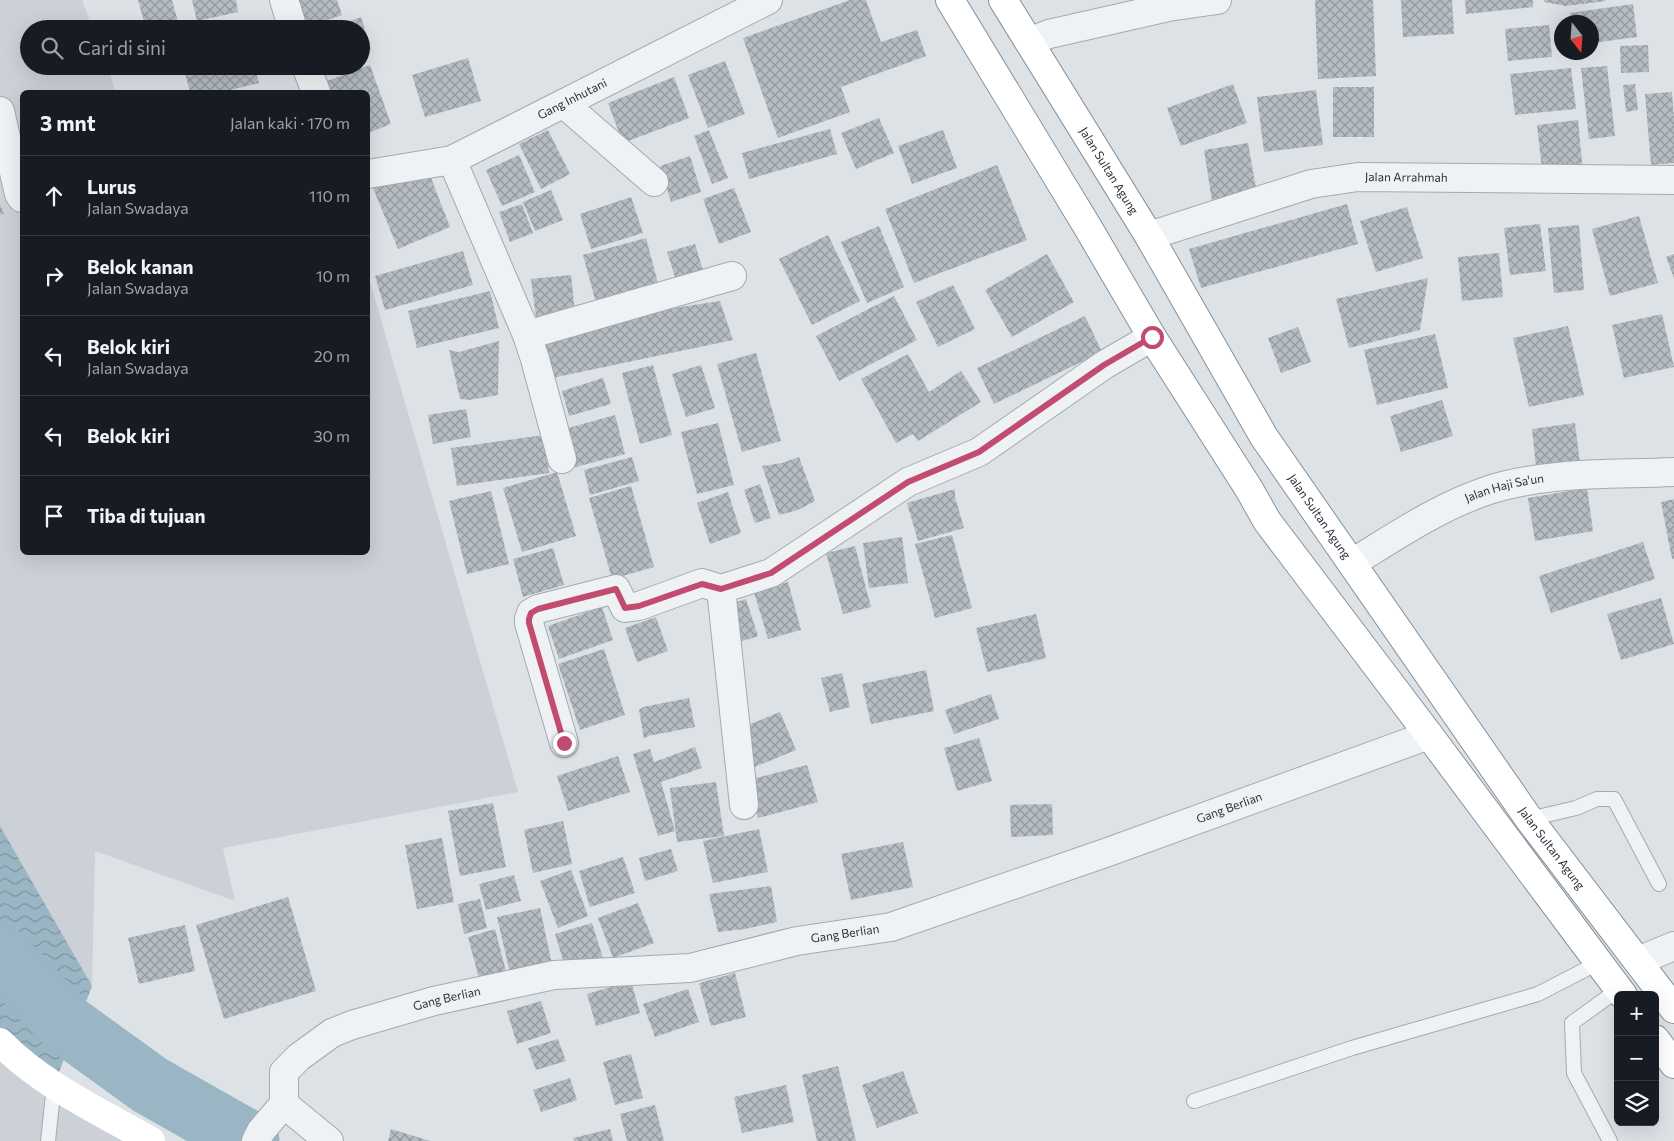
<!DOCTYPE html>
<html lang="id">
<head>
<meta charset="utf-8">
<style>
	:root { --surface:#171b24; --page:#20242c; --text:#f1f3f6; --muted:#9ea1a6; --line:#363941 }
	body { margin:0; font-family:Commissioner,sans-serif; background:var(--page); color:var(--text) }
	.controls { position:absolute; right:15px; bottom:15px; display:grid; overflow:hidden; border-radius:8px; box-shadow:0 5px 20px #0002 }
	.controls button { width:45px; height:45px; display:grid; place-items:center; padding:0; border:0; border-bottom:1px solid var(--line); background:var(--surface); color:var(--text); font:25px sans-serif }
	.compass { position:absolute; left:1554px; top:15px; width:45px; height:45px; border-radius:50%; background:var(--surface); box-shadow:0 5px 20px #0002; rotate:163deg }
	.stop { position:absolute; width:15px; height:15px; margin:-11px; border:4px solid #c24b70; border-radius:50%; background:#fff }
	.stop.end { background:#c24b70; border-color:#fff; box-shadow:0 1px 5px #0008 }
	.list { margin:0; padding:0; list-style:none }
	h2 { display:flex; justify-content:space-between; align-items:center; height:65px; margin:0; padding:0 20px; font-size:21px }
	h2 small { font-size:16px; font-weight:400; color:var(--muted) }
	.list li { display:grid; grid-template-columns:32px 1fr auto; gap:15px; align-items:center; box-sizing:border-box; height:80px; padding:0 20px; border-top:1px solid var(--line) }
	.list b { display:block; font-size:19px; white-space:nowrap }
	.list p { margin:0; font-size:16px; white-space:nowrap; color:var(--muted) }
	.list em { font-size:16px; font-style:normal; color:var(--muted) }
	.icon { flex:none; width:28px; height:28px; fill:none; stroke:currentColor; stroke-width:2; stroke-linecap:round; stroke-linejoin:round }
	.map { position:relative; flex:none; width:1674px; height:1141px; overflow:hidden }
	.search { position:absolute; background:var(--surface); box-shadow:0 5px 20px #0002; left:20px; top:20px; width:350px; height:55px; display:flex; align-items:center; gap:12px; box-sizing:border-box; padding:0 18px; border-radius:28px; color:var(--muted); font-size:19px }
	.panel { position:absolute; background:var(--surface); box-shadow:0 5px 20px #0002; left:20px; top:90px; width:350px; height:465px; border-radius:8px }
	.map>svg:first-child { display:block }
	.built { fill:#cbd1d7 }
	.water { fill:url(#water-waves) }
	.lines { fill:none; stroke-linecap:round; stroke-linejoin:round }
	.river { stroke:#9ab5c3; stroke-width:61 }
	.building { fill:url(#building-cross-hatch) }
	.lane-casing { stroke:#a3aaaf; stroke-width:16 }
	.street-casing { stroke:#a3aaaf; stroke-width:30 }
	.highway-casing { stroke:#86919b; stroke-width:30 }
	.lane { stroke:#eff2f4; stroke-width:14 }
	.street { stroke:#eff2f4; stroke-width:28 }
	.secondary { stroke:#fff; stroke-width:28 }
	.highway { stroke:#fff; stroke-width:28 }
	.route { stroke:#c24b70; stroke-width:6 }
	.labels { text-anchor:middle; stroke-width:5; stroke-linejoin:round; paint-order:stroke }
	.street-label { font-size:12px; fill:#28323b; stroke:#ecf0f3 }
</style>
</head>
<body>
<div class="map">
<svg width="1674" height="1141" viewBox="0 0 1674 1141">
	<defs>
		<pattern id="water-waves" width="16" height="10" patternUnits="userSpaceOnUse" patternTransform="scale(1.25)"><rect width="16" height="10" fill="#9ab5c3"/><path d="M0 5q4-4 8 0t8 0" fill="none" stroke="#7e94a0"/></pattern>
		<pattern id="building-cross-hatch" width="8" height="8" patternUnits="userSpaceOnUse" patternTransform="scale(1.25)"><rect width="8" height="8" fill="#b5bcc2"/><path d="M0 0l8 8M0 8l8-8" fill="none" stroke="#93999f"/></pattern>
	</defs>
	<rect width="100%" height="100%" fill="#dde2e6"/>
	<!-- built -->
	<polygon class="built" points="0,0 82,0 93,29 29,29 29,66 107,66 116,92 22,92 22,552 368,552 368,275 518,792 223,848 235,901 95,851 92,986 54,1085 151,1141 0,1141"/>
	<!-- water -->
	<polygon class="water" points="0,826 92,986 54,1085 0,1041"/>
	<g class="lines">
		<!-- river -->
		<polyline class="river" points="0,955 67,1025 150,1085 249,1141"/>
	</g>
	<!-- building -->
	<g class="building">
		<polygon points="138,0 172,0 180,29 146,29"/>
		<polygon points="192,0 236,0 238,12 197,21"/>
		<polygon points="294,0 337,0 342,15 303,28"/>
		<polygon points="850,0 866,0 881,42 917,30 926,56 841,87 850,112 778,138 743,38"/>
		<polygon points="1315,0 1373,0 1376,76 1318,79"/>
		<polygon points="1401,0 1452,0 1454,34 1403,37"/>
		<polygon points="1465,0 1533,0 1533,7 1466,14"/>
		<polygon points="1544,0 1605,0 1606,1 1566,6 1544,2"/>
		<polygon points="1633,4 1637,37 1592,43 1592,22 1571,22 1570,13"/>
		<polygon points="361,17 371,49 361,52 361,29 327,29"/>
		<polygon points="1549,25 1552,57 1508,61 1505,29"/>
		<polygon points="1648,45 1649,72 1621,73 1620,46"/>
		<polygon points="468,58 481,101 425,117 412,75"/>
		<polygon points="725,61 745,114 708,128 688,75"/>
		<polygon points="370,65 391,124 368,133 368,92 322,92 319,84"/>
		<polygon points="183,66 254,66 259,83 222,92 190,92"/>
		<polygon points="1607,66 1615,136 1589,139 1581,68"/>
		<polygon points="1571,68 1576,109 1515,115 1510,74"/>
		<polygon points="674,77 689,118 623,143 608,103"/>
		<polygon points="1233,84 1247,123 1181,146 1167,108"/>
		<polygon points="1635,84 1638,110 1626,112 1623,85"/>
		<rect x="1333" y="87" width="41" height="50"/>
		<polygon points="1316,90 1323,145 1264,152 1257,97"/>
		<polygon points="1672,92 1674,119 1674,163 1651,165 1645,94"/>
		<polygon points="879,118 894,153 856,169 841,133"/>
		<polygon points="1578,120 1583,173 1543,178 1537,125"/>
		<polygon points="830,129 837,154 749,179 742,153"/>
		<polygon points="548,130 570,174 541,189 519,144"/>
		<polygon points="709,130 728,178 712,184 694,136"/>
		<polygon points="943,130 957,168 912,184 898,146"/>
		<polygon points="1248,143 1257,194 1212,201 1204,150"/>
		<polygon points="519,155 535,192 502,206 486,170"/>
		<polygon points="690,156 701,192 671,202 660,166"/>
		<polygon points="426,165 450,227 398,249 373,188"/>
		<polygon points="997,165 1027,240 914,283 885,209"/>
		<polygon points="734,188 751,232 719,244 703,199"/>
		<polygon points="551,190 563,220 535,231 523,202"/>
		<polygon points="631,197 643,233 591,249 580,214"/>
		<polygon points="0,204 4,214 0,215"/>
		<polygon points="522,204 533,233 510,242 499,212"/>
		<polygon points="1347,204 1358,244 1201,288 1189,249"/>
		<polygon points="1407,207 1423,258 1376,272 1360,221"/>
		<polygon points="1639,216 1658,283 1610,296 1592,229"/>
		<polygon points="1540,224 1546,271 1510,275 1504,228"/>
		<polygon points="1579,225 1584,290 1554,293 1548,228"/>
		<polygon points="879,226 904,287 867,303 841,242"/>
		<polygon points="828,235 860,301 812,325 779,259"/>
		<polygon points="646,238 660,291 597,307 583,255"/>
		<polygon points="695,244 705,277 678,286 667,252"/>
		<polygon points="463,251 473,285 385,310 375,276"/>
		<polygon points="1499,253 1503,297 1462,301 1458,257"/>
		<polygon points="1047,254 1074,302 1012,337 985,290"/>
		<polygon points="1674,254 1674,278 1666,257"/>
		<polygon points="571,275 575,313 536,318 531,279"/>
		<polygon points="1428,278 1420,330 1349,348 1336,299"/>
		<polygon points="953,285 975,329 938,347 916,302"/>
		<polygon points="490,291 499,328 417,348 408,311"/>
		<polygon points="894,296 917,340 839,381 816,336"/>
		<polygon points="720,301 733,340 547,379 530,339 648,312"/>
		<polygon points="1662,314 1674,367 1624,378 1612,325"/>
		<polygon points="1085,316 1102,352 994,404 977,368"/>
		<polygon points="1568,326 1584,395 1529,407 1513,338"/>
		<polygon points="1298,327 1311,362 1281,373 1268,338"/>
		<polygon points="1435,334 1448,388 1377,405 1364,350"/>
		<polygon points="499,341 498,395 469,400 460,399 449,350 459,352"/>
		<polygon points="756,353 781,441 742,452 717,364"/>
		<polygon points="908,354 929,392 961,371 981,402 918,441 913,434 896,443 861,379"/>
		<polygon points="653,365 672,435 640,444 622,373"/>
		<polygon points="701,365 715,408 686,417 672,374"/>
		<polygon points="603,378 611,404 569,416 562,391"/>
		<polygon points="1442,400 1453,436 1401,452 1390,416"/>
		<polygon points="466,409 471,437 433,444 428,415"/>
		<polygon points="615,415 625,454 572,468 561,430"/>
		<polygon points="718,423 734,485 697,494 681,432"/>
		<polygon points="1575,423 1581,471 1537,477 1532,429"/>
		<polygon points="544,435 549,473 457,486 451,448"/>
		<polygon points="632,457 639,481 590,495 584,470"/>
		<polygon points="799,457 815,501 798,510 779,515 762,466 782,463"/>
		<polygon points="557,472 576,536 522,552 503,488"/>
		<polygon points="760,484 771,518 755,523 744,490"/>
		<polygon points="631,486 654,567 612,579 589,498"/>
		<polygon points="1587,488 1593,531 1535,541 1528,498"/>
		<polygon points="955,489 955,497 964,528 918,541 907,503"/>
		<polygon points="491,491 509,564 467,574 449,501"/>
		<polygon points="728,492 741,533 710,544 697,503"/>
		<polygon points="1674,499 1674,559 1672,559 1661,502"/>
		<polygon points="952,535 972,608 935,618 915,544"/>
		<polygon points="902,537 908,583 869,588 863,543"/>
		<polygon points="1643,542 1655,579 1551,613 1539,576"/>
		<polygon points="855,546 871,607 843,614 826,553"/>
		<polygon points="553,548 564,585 523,597 513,559"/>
		<polygon points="788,582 801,630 768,639 754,592"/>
		<polygon points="1661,598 1674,644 1621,660 1607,614"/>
		<polygon points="746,599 758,636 731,645 718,608"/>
		<polygon points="602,607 613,640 559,659 548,626"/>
		<polygon points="1036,614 1046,658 987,672 976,628"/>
		<polygon points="656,617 668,651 637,662 625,628"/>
		<polygon points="604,649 625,715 580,730 558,664"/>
		<polygon points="926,670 934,711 871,724 862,684"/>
		<polygon points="842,673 850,707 830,712 821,678"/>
		<polygon points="991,694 999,719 954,734 945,710"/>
		<polygon points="689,698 695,727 648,736 644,739 639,710 643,707"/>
		<polygon points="780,712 796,750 752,768 736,730"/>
		<polygon points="979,738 992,781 957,791 944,748"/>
		<polygon points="695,747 702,768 661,782 675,831 658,836 633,754 650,749 654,762"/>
		<polygon points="618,756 630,792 568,811 557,776"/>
		<polygon points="807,765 818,802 758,818 748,780"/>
		<polygon points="716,782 724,836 677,842 670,788"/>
		<polygon points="493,803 506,867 460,876 448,811"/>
		<polygon points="1052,804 1053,835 1011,837 1010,805"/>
		<polygon points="563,821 572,864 533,873 524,830"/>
		<polygon points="759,829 768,872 713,883 703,841"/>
		<polygon points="442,838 454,902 417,909 405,845"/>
		<polygon points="903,842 913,887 851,900 841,854"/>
		<polygon points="671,849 678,871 645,881 639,858"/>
		<polygon points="623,857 635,893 590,907 579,871"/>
		<polygon points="571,870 588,916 558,928 540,881"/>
		<polygon points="514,875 521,901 486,910 479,884"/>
		<polygon points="771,886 777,922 745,929 718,932 709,894"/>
		<polygon points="288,897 316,991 224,1019 196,925"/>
		<polygon points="480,899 487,928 464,934 458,904"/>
		<polygon points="638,903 654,943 613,958 598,918"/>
		<polygon points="540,908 552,964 510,973 497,917"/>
		<polygon points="592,923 603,958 566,970 555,934"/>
		<polygon points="185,925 195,971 139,984 128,938"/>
		<polygon points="495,929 507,975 480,982 468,937"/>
		<polygon points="735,973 746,1017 711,1026 699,983"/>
		<polygon points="631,981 640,1013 596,1026 587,994"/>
		<polygon points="688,989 699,1022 655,1037 643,1004"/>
		<polygon points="541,1001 551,1033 517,1044 507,1011"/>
		<polygon points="558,1039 566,1061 536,1070 528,1048"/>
		<polygon points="631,1054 643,1098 615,1105 603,1062"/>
		<polygon points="838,1066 856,1141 817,1141 802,1075"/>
		<polygon points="903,1071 918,1113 877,1128 862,1085"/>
		<polygon points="570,1078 577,1100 541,1112 533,1090"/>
		<polygon points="786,1085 794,1122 742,1133 734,1097"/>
		<polygon points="655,1105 664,1141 627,1141 620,1114"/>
		<polygon points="391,1129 430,1141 388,1141"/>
		<polygon points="610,1129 613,1141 574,1141 573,1138"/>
	</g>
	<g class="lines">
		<defs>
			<g id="lane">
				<polyline points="1529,819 1576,808 1597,799 1614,799 1659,884"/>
				<polyline points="1194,1101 1352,1048 1538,994 1598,963"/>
				<polyline points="48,1141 54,1085"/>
				<polyline points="1610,1141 1574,1073 1572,1023 1619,989"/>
			</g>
			<g id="street">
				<polyline points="284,0 293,29"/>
				<polyline points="1029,42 1049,34 1168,7 1217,0"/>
				<polyline points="306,66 316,92"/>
				<polyline points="564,104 654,182"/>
				<polyline points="0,111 19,194 22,198"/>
				<polyline points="452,160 527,335 535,359 562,459"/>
				<path id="s1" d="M368 174 452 160 768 0"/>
				<path id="s2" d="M1149 236 1311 184 1358 177 1674 180"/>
				<polyline points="527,335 732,276"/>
				<path id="s3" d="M1352 563C1396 536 1440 506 1489 490 1549 471 1613 475 1674 472"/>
				<polyline points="721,589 744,805"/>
				<polyline points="564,743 529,623 529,619 531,613 538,609 616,589 625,608 639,606 702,583 721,589 771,573 908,482 979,452 1104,365 1152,337"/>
				<polyline points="1638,961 1674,946"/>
				<path id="s4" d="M284 1104V1072L299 1057 332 1033 352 1025 434 1001 554 975 690 968 797 941 891 927 1111 851 1429 735"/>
				<polyline points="284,1104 329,1141"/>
				<polyline points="256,1141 261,1131 284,1104"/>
			</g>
			<g id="highway">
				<polyline points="950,0 1087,226 1152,337 1249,489 1267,521 1429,735 1623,995"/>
				<path id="s5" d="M1003 0 1149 236 1264 437 1529 819 1674 1009"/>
				<polyline points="1655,1039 1674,1064"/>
			</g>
		</defs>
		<!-- lane casing -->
		<use href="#lane" class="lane-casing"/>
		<!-- street casing -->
		<use href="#street" class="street-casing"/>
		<!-- highway casing -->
		<use href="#highway" class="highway-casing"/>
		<!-- lane -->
		<use href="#lane" class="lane"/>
		<!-- street -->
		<use href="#street" class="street"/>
		<!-- secondary -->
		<path class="secondary" d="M0 1042C42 1085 99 1111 151 1141"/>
		<!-- highway -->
		<use href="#highway" class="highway"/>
	</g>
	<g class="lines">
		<!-- route -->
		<polyline class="route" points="564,743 529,623 529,619 531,613 538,609 616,589 625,608 639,606 702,584 721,589 771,573 908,482 979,452 1104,365 1152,337"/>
	</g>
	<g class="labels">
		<!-- street labels -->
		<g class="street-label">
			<text dy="4" stroke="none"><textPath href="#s1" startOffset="220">Gang Inhutani</textPath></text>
			<text dy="4" stroke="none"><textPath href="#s5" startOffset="201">Jalan Sultan Agung</textPath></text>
			<text dy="4" stroke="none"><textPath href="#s2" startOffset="266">Jalan Arrahmah</textPath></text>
			<text dy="4" stroke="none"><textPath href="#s3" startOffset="171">Jalan Haji Sa'un</textPath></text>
			<text dy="4" stroke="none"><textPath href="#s5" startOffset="606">Jalan Sultan Agung</textPath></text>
			<text dy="4" stroke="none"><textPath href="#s4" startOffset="1024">Gang Berlian</textPath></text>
			<text dy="4" stroke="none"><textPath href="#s5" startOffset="1011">Jalan Sultan Agung</textPath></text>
			<text dy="4" stroke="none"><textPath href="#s4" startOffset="619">Gang Berlian</textPath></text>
			<text dy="4" stroke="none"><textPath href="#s4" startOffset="214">Gang Berlian</textPath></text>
		</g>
	</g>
</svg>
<div class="controls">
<button>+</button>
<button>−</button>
<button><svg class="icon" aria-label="layers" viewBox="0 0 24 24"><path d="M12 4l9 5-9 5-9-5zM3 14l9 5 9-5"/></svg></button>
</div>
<svg class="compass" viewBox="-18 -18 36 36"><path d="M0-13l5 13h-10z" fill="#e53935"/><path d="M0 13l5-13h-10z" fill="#9ea1a6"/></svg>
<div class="stop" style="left:1152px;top:337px"></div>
<div class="stop end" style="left:564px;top:743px"></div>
<div class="search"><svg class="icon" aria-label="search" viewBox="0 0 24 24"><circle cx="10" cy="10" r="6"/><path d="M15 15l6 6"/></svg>Cari di sini</div>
<section class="panel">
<h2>3 mnt<small>Jalan kaki · 170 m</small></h2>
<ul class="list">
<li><svg class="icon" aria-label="ahead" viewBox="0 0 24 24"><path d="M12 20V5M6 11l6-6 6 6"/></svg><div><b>Lurus</b><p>Jalan Swadaya</p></div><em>110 m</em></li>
<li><svg class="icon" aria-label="right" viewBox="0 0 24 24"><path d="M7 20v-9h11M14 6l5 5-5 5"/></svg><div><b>Belok kanan</b><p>Jalan Swadaya</p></div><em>10 m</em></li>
<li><svg class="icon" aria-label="left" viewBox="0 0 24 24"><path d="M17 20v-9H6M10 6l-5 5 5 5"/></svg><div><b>Belok kiri</b><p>Jalan Swadaya</p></div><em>20 m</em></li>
<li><svg class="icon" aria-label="left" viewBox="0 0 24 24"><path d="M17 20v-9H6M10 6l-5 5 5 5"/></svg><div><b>Belok kiri</b></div><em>30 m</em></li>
<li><svg class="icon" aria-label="arrive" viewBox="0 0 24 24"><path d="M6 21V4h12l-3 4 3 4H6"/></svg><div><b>Tiba di tujuan</b></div></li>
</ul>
</section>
</div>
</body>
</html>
